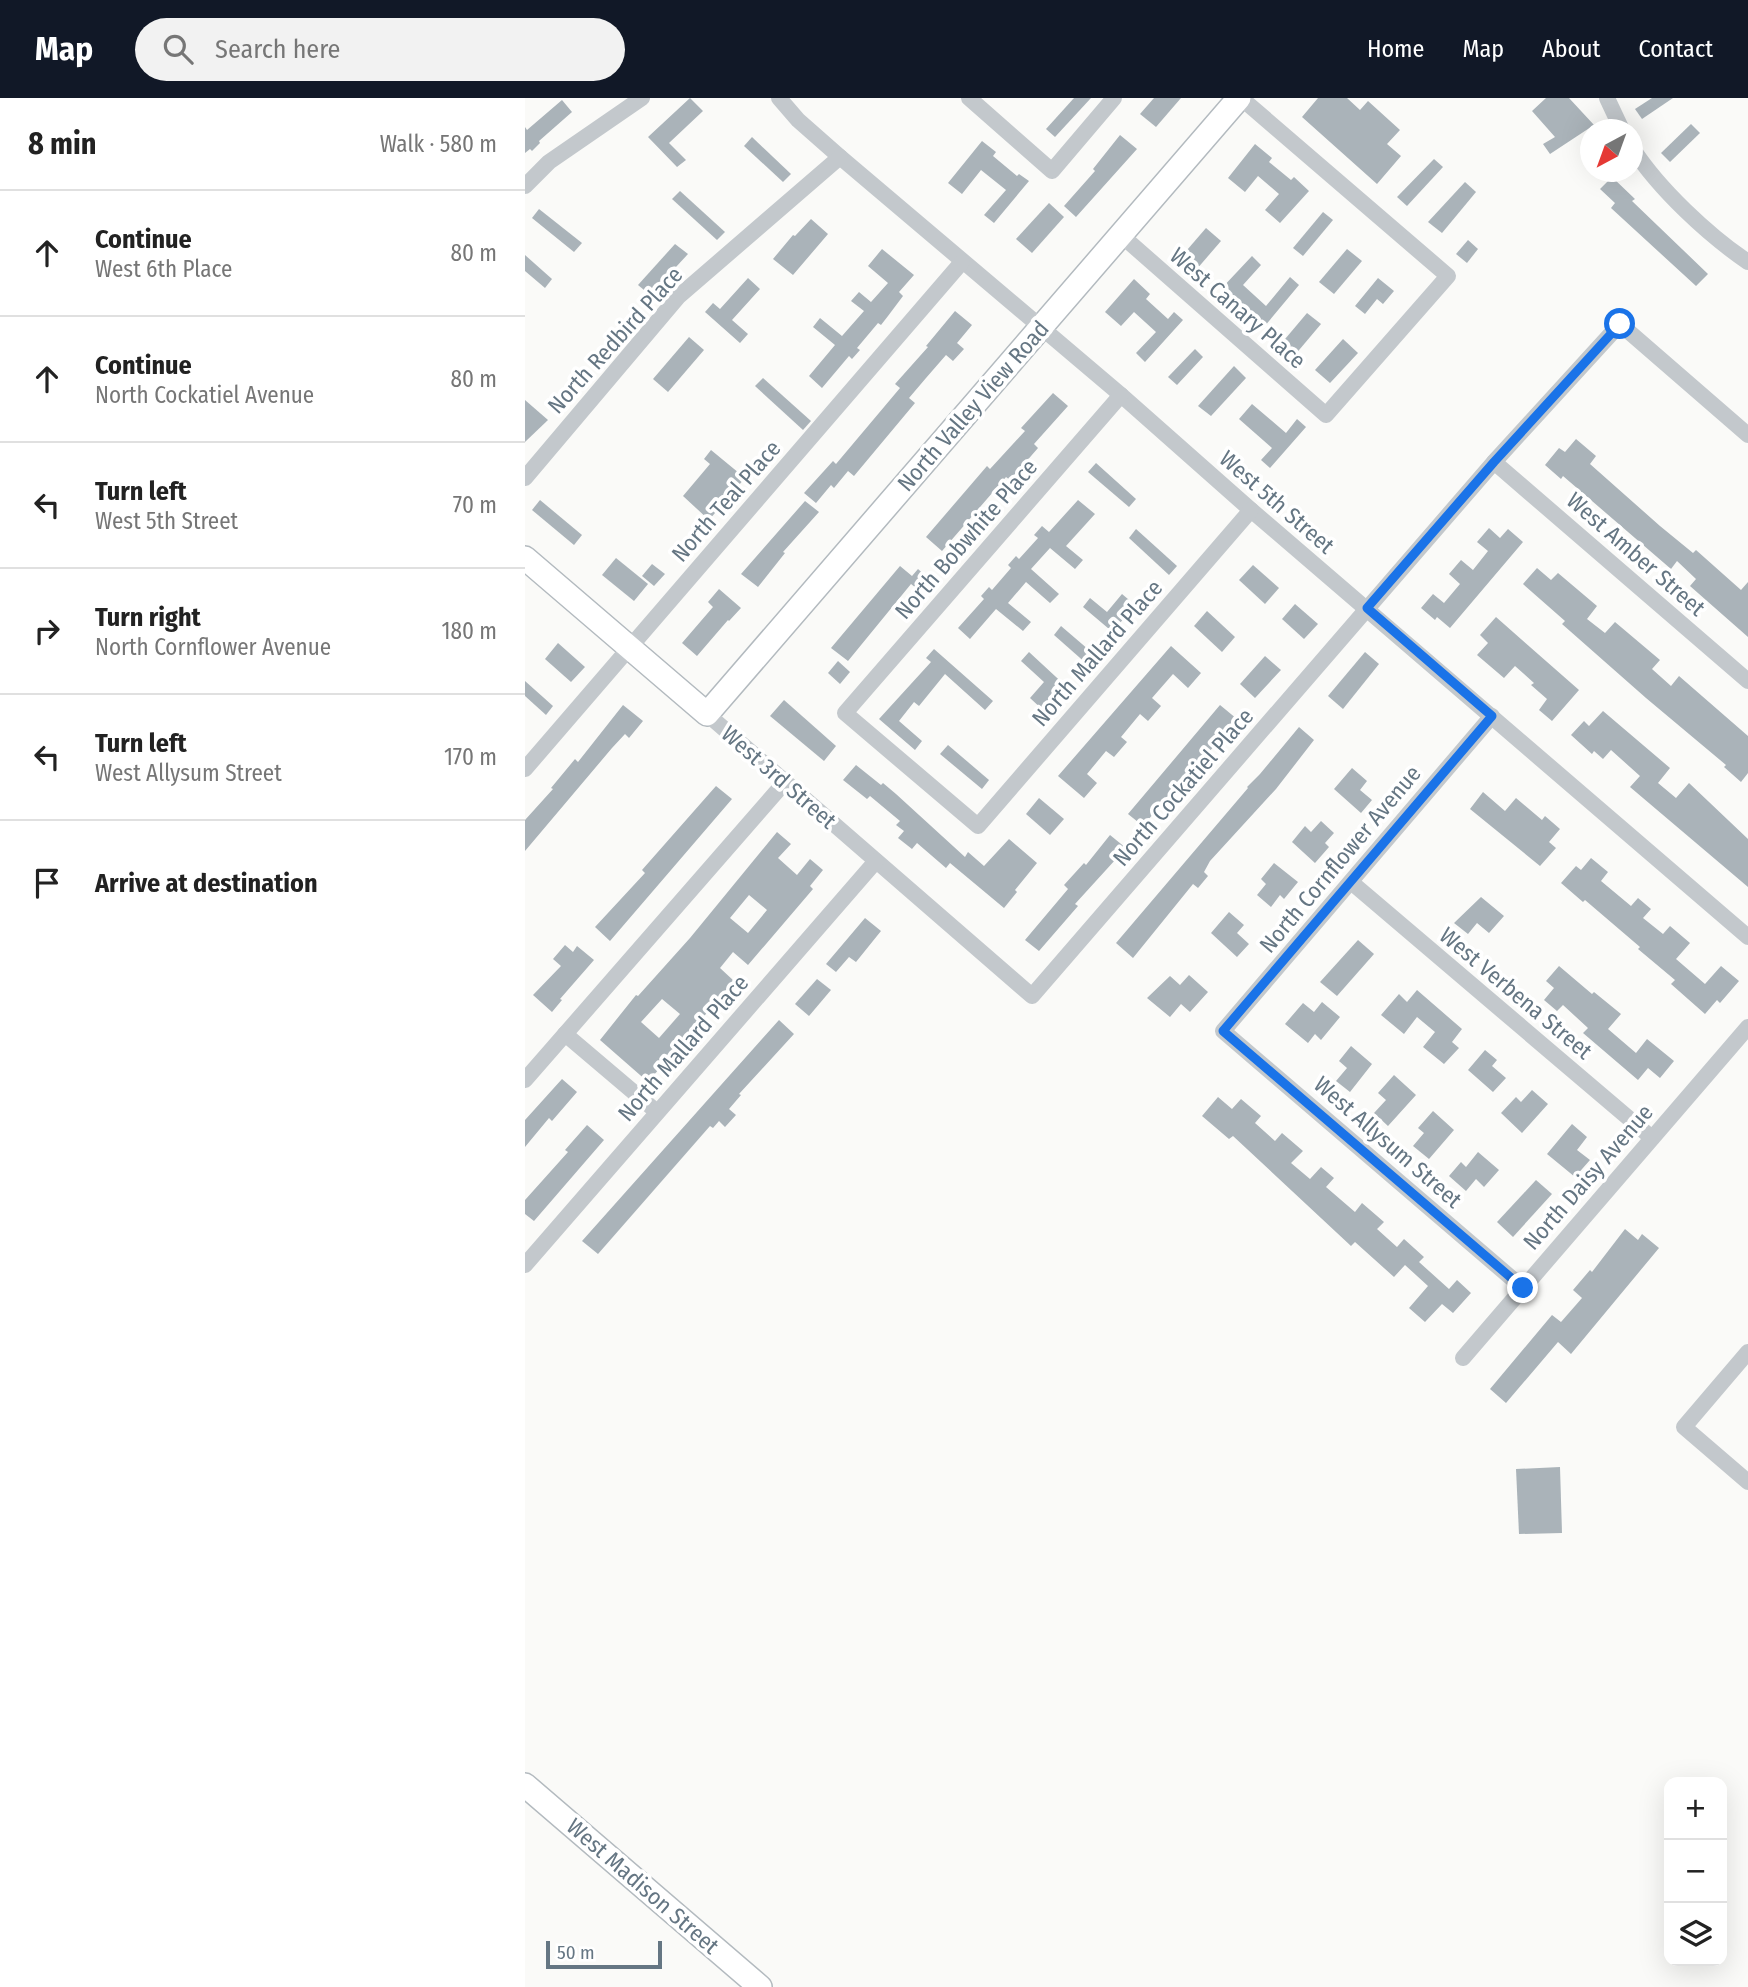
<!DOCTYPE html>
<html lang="en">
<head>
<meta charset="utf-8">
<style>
	:root { --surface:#fff; --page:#f2f2f2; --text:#222; --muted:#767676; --line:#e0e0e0; --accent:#111827 }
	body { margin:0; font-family:"Fira Sans Condensed",sans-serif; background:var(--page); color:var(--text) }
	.controls { position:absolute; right:21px; bottom:21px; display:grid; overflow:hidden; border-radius:14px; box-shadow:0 7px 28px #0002 }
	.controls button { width:63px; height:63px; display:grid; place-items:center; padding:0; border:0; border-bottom:2px solid var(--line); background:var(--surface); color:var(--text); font:35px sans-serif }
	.compass { position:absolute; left:1055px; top:21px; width:63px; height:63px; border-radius:50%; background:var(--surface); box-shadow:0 7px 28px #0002; rotate:221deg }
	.scale { position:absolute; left:21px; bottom:18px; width:116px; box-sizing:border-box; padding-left:7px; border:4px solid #657683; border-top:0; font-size:19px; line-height:24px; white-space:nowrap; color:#657683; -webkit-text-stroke:5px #fff; paint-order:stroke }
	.stop { position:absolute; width:21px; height:21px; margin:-16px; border:5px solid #1a73e8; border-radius:50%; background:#fff }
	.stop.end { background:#1a73e8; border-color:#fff; box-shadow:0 2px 7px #0008 }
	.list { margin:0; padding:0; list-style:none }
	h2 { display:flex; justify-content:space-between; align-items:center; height:91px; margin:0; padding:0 28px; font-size:30px }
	h2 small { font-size:23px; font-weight:400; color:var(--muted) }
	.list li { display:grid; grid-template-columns:46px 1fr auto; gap:21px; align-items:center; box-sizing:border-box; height:126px; padding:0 28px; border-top:2px solid var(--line) }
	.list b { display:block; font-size:26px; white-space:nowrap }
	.list p { margin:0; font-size:23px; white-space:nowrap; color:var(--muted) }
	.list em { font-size:23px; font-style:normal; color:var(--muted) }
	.icon { flex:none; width:38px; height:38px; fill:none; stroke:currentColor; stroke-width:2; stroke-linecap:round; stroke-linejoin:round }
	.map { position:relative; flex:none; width:1223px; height:1889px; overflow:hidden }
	header { display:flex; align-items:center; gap:42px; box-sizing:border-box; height:98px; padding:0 35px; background:var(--accent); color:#fff }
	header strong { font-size:33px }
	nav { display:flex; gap:38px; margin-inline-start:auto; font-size:24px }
	.search { width:490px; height:63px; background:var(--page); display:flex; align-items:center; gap:18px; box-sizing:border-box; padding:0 24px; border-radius:38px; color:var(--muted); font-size:26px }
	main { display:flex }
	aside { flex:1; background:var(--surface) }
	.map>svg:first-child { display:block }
	.building { fill:#aab3b9; fill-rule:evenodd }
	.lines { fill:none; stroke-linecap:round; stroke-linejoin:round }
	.secondary-casing { stroke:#b3babf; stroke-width:26 }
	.street { stroke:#c3c8cc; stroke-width:16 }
	.secondary { stroke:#fff; stroke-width:23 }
	.route { stroke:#1a73e8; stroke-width:9 }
	.labels { text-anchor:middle; stroke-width:7; stroke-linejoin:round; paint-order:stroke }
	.street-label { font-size:23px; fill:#657683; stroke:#fff }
</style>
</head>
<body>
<header>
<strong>Map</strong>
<div class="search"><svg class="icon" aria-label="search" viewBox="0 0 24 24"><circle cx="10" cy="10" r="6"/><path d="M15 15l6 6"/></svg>Search here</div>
<nav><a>Home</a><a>Map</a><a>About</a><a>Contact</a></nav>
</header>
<main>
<aside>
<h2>8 min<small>Walk · 580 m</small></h2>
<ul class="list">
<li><svg class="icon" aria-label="ahead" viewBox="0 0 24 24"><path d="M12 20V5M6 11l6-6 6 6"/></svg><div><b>Continue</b><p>West 6th Place</p></div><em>80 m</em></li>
<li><svg class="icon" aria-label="ahead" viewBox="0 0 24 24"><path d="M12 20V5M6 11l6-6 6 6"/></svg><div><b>Continue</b><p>North Cockatiel Avenue</p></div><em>80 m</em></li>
<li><svg class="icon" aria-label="left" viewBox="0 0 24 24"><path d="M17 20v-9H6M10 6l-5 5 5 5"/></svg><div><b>Turn left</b><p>West 5th Street</p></div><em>70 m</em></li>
<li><svg class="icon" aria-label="right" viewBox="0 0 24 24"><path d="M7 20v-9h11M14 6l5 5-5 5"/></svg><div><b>Turn right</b><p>North Cornflower Avenue</p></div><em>180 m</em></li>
<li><svg class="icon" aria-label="left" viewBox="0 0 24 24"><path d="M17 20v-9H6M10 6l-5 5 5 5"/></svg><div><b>Turn left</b><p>West Allysum Street</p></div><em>170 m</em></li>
<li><svg class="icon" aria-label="arrive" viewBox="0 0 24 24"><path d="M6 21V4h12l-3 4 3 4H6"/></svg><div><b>Arrive at destination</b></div></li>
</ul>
</aside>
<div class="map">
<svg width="1223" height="1889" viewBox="0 0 1223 1889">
	<rect width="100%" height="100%" fill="#fafaf8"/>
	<!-- building -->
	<g class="building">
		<polygon points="165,0 178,13 144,45 161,62 152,69 123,39"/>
		<polygon points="549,0 566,0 530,39 521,31"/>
		<polygon points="629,0 656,0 631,29 615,16"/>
		<polygon points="793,0 822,0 835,12 843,3 875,32 862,46 876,58 852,86 777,19"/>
		<polygon points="1021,0 1044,0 1069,27 1025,56 1018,46 1030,39 1007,13"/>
		<polygon points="1127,0 1148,0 1117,21 1110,11"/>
		<polygon points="37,2 47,14 14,43 15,45 7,53 5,51 0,55 0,29 2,32"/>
		<polygon points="1166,26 1175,35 1145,64 1136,55"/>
		<polygon points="595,37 612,51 551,119 539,108 570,73 568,71"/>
		<polygon points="227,39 266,76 258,84 219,48"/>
		<polygon points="457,43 471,54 468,58 492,78 494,76 504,83 469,125 459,117 481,92 456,72 437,96 423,85"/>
		<polygon points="730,46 747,60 744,64 766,82 769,79 784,93 755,125 740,112 754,96 733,78 720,94 703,80"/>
		<polygon points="909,61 918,69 882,108 872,99"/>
		<polygon points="1087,79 1110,101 1107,103 1183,176 1171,188 1086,110 1090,105 1075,91"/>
		<polygon points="940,84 951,94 917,135 903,124"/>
		<polygon points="155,93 200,134 192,142 147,101"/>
		<polygon points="524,105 539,119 507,155 491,141"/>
		<polygon points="14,111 57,145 49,154 7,120"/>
		<polygon points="798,114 808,122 778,158 768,150"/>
		<polygon points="286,121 303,136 268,177 248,161 268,137 270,138"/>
		<polygon points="681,130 696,143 671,172 656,159"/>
		<polygon points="943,142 953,151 942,165 931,156"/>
		<polygon points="150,146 163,156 125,197 113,187"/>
		<polygon points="357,151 389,177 374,194 378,198 363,218 356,227 353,225 332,250 335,252 327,261 324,258 297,290 284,278 310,247 288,229 295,220 317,238 339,213 326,203 334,194 346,204 363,185 343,168"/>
		<polygon points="822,151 837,163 809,196 794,184"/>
		<polygon points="0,157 27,181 20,190 0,173"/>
		<polygon points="727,158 736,167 718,187 741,208 765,179 774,187 739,229 696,191"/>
		<polygon points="223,180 235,191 207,222 223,236 215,245 180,214 188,205 195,211"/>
		<polygon points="853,180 869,193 858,206 852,201 840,216 830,208"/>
		<polygon points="609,181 625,196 621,201 643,221 649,214 658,222 620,264 611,255 631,234 609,214 596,228 580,214"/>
		<polygon points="430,213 447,227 432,245 439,251 428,263 421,257 401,280 384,300 390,305 329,378 323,373 309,390 306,387 291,405 279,395 308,363 311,366 375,290 370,286 403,249 401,248"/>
		<polygon points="782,215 796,226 769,258 755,247"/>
		<polygon points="164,239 179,252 143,294 128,281"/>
		<polygon points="818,241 833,255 805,285 790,272"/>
		<polygon points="670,251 678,259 652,287 643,279"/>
		<polygon points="709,268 721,280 686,318 673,308"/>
		<polygon points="238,280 286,323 278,332 230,288"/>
		<polygon points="528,295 543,308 509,346 513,350 485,382 481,379 417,453 401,439 462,368 465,371 500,333 496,330"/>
		<polygon points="0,302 23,322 0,344"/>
		<polygon points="727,306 761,335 772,321 781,329 745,370 736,362 747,350 714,321"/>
		<polygon points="1051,341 1071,358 1065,366 1135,428 1168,455 1171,452 1216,492 1223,484 1223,539 1165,488 1171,481 1152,463 1146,471 1038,378 1036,381 1020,367 1034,350 1040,354"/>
		<polygon points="186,352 220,380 184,422 158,398 185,366 179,361"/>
		<polygon points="571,365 611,401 604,409 563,374"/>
		<polygon points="15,402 57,437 49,447 7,412"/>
		<polygon points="553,402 570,416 541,448 558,462 550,471 525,450 506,471 534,496 525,505 501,484 483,505 506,524 498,533 471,511 445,541 433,530 459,501 456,498 464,489 467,492 486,470 483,467 491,458 494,461 513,440 509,437 517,428 524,434"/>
		<polygon points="280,403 294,414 258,454 260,455 233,489 216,476"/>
		<polygon points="964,430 975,440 983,431 998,444 925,530 912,519 910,522 896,510 908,496 919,505 935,486 924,476 936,462 948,472 963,453 952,444"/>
		<polygon points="611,431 652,468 644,477 604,440"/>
		<polygon points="91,460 123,486 109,503 77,477"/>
		<polygon points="127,466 140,476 129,488 117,478"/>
		<polygon points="728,467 754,490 740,506 714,482"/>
		<polygon points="375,468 387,478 393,471 404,481 395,493 386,486 323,563 306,550"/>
		<polygon points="1012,470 1026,482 1033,475 1072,508 1062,521 1080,535 1090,524 1135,562 1127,571 1146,588 1154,578 1223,638 1223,675 1216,684 1199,669 1201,667 1121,600 1037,526 1040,523 998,486"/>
		<polygon points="194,491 216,510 204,523 203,522 172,558 157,545 188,509 183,504"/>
		<polygon points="597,496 610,507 595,525 598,527 590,536 558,509 565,500 582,514"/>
		<polygon points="770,506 793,526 779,541 757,521"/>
		<polygon points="682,513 710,539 697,554 669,528"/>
		<polygon points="971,519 1054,592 1027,623 1014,612 1022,601 1006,587 1009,585 990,568 979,580 952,557 963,545 955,537"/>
		<polygon points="536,528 571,558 563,567 529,537"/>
		<polygon points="33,545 60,569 46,584 20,561"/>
		<polygon points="646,548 676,575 663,590 648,576 627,600 636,608 623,623 615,616 596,639 602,644 589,659 581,653 562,676 572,685 559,700 533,678"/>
		<polygon points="409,551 468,603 460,612 420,576 394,608 389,604 374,623 397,643 390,652 354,621 406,564 401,560"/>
		<polygon points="504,554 544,591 536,600 533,597 519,613 505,600 519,584 496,563"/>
		<polygon points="840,554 854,566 818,611 803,598"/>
		<polygon points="740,558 756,572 730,600 715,586"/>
		<polygon points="313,563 325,574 315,586 303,575"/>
		<polygon points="0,583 28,608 21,617 0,598"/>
		<polygon points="259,602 311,648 299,663 245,618"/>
		<polygon points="98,607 118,623 104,640 100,636 87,650 0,753 0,722 28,691 26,690 50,661 53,664"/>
		<polygon points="695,607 712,621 662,680 660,678 618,728 603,716"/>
		<polygon points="1078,613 1145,670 1133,685 1151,700 1164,685 1223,741 1223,789 1105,689 1115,678 1086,652 1078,661 1069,653 1067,656 1046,637 1059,623 1064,628"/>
		<polygon points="774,629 789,642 751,691 685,763 679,774 683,778 673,790 668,786 608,860 591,845 723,690 722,689 735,676"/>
		<polygon points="423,647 464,682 457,691 415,656"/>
		<polygon points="331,667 356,687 358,685 371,696 440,759 443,754 459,768 484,741 512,765 490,792 492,794 479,810 425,765 421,770 392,745 387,751 373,740 379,733 371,727 375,723 345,698 342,701 318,682"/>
		<polygon points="827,670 842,683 835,692 847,702 836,715 809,691"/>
		<polygon points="191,688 207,701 85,843 70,829 120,775 117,772"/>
		<polygon points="958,694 980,713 991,700 1017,722 1020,718 1035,731 1024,744 1031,750 1015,768 945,711"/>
		<polygon points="514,700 539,721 525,737 501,716"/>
		<polygon points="796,723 809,735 800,745 804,749 790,765 767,744 780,728 786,734"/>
		<path d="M252 734 266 746 253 760 272 777 285 761 298 772 285 788 288 791 223 867 208 854 195 870 209 883 123 984 75 942 111 897 113 898 165 840ZM224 797 242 812 223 835 205 820ZM137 901 155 916 134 940 116 924Z"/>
		<polygon points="585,737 601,750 550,806 553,808 514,853 500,842 543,791 539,787 559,765 561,767"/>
		<polygon points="1066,760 1083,774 1076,783 1106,808 1113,800 1126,811 1118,820 1138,836 1145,828 1165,845 1151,861 1180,886 1196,868 1214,883 1195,905 1192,902 1180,916 1146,886 1150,882 1113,851 1115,849 1060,802 1058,804 1036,785 1051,768 1056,772"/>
		<polygon points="749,765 773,784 759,801 755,797 746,809 732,797 741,786 736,781"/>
		<polygon points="956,799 979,818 964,835 952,825 943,836 929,825"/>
		<polygon points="704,814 719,827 712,835 724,846 712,859 686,835"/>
		<polygon points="340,820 356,833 331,864 324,859 311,874 301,866"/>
		<polygon points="833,842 849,856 812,898 795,884"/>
		<polygon points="40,847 48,854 52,848 69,862 35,901 37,902 27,914 8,897 36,868 28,861"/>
		<polygon points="1034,868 1067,896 1069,894 1096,916 1083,931 1111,955 1122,941 1149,963 1135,980 1123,970 1113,982 1058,935 1063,930 1038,907 1032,913 1019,902 1029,890 1021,883"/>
		<polygon points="664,877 683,894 665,914 656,906 645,919 622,900 645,878 655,887"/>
		<polygon points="292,881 306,892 284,918 270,906"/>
		<polygon points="892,892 937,931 927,944 934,950 919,966 898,949 910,934 892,919 879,936 856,917 874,896 882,904"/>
		<polygon points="797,904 815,919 796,942 790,936 783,945 760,926 778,905 789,914"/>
		<polygon points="254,922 269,936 214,996 216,997 204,1011 211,1017 200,1029 194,1023 188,1030 185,1028 73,1156 57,1143"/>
		<polygon points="826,948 847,966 825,994 811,983 822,970 814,963"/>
		<polygon points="960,952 972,962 967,968 981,980 968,994 943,972"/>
		<polygon points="869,977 891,997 863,1028 849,1015 861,1002 853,995"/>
		<polygon points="37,981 52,994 27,1023 24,1020 0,1049 0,1022"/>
		<polygon points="1007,992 1023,1006 997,1035 976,1015 991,999 996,1004"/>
		<polygon points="693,999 707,1011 716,1001 736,1018 730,1025 750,1043 757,1035 778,1053 766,1065 785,1081 796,1069 809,1080 801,1089 830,1114 837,1105 859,1124 852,1131 872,1149 879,1141 899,1159 894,1164 924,1191 932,1182 946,1195 928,1215 917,1206 900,1224 884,1210 903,1188 880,1167 869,1179 830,1144 826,1148 708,1038 704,1041 677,1018"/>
		<polygon points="908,1013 929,1032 904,1061 888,1048 899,1035 893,1030"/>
		<polygon points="1047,1026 1062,1039 1052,1052 1065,1062 1050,1079 1022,1056"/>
		<polygon points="62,1027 79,1042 9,1123 0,1116 0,1102 43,1054 40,1052"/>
		<polygon points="953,1054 974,1072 959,1089 951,1081 941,1093 924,1078 936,1064 941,1069"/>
		<polygon points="1011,1082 1027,1096 988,1139 972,1124"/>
		<polygon points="1100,1131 1113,1142 1117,1136 1134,1150 1046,1256 1033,1244 981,1305 965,1291 1027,1217 1036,1224 1057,1200 1048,1192 1065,1172 1067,1174"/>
		<polygon points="1035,1369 1037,1435 994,1436 991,1371"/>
	</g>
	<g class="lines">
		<defs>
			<g id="secondary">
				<polyline points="0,460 182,616 714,0"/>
				<polyline points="0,1687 235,1889"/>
			</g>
		</defs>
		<!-- secondary casing -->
		<use href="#secondary" class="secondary-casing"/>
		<!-- street -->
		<g class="street">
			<polyline points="254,0 273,22 315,59 596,297 726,412 1223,839"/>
			<polyline points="444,0 527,73 589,0"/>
			<polyline points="1082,0 1097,32"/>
			<path d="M1108 51C1134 91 1183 137 1223 164"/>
			<polyline points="0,88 24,64 117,0"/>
			<polyline points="596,137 801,317 923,178 716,0"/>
			<polyline points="596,297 320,615 453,728 726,412"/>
			<polyline points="969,364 1223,583"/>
			<polyline points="0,380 153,199 315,59"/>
			<polyline points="182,616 507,898 969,364 1095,226 1223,337"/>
			<polyline points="967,618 698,933 998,1190"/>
			<polyline points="0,671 437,164"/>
			<polyline points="826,784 1127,1040"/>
			<polyline points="40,936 132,1014"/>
			<polyline points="0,982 260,684"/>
			<polyline points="0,1167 351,763"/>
			<polyline points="1223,1254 1159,1329 1223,1384"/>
			<polyline points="938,1260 1223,929"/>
		</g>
		<!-- secondary -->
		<use href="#secondary" class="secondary"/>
	</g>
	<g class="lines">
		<!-- route -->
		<polyline class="route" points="998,1190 698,933 967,618 842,510 969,364 1095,226"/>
	</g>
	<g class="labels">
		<!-- street labels -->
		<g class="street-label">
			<text transform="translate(713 210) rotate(41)" y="8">West Canary Place</text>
			<text transform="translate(90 242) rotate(-48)" y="8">North Redbird Place</text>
			<text transform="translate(448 308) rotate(-49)" y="8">North Valley View Road</text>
			<text transform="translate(201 403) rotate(-49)" y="8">North Teal Place</text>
			<text transform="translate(752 404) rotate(41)" y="8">West 5th Street</text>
			<text transform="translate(441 441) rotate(-49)" y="8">North Bobwhite Place</text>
			<text transform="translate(1111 456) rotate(41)" y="8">West Amber Street</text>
			<text transform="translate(572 555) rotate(-49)" y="8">North Mallard Place</text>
			<text transform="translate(254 679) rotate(41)" y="8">West 3rd Street</text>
			<text transform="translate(658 689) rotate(-49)" y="8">North Cockatiel Place</text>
			<text transform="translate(815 761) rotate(-50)" y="8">North Cornflower Avenue</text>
			<text transform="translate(991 895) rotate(40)" y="8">West Verbena Street</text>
			<text transform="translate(158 950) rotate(-49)" y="8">North Mallard Place</text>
			<text transform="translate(863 1044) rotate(41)" y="8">West Allysum Street</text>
			<text transform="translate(1063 1079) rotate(-49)" y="8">North Daisy Avenue</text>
			<text transform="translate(118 1788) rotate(41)" y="8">West Madison Street</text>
		</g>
	</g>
</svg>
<div class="controls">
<button>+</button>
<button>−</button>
<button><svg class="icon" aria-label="layers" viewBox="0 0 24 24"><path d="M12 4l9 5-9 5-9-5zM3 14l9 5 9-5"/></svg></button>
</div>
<svg class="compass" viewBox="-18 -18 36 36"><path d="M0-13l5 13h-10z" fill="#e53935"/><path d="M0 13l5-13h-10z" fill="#767676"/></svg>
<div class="scale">50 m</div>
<div class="stop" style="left:1095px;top:226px"></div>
<div class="stop end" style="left:998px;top:1190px"></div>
</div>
</main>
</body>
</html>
